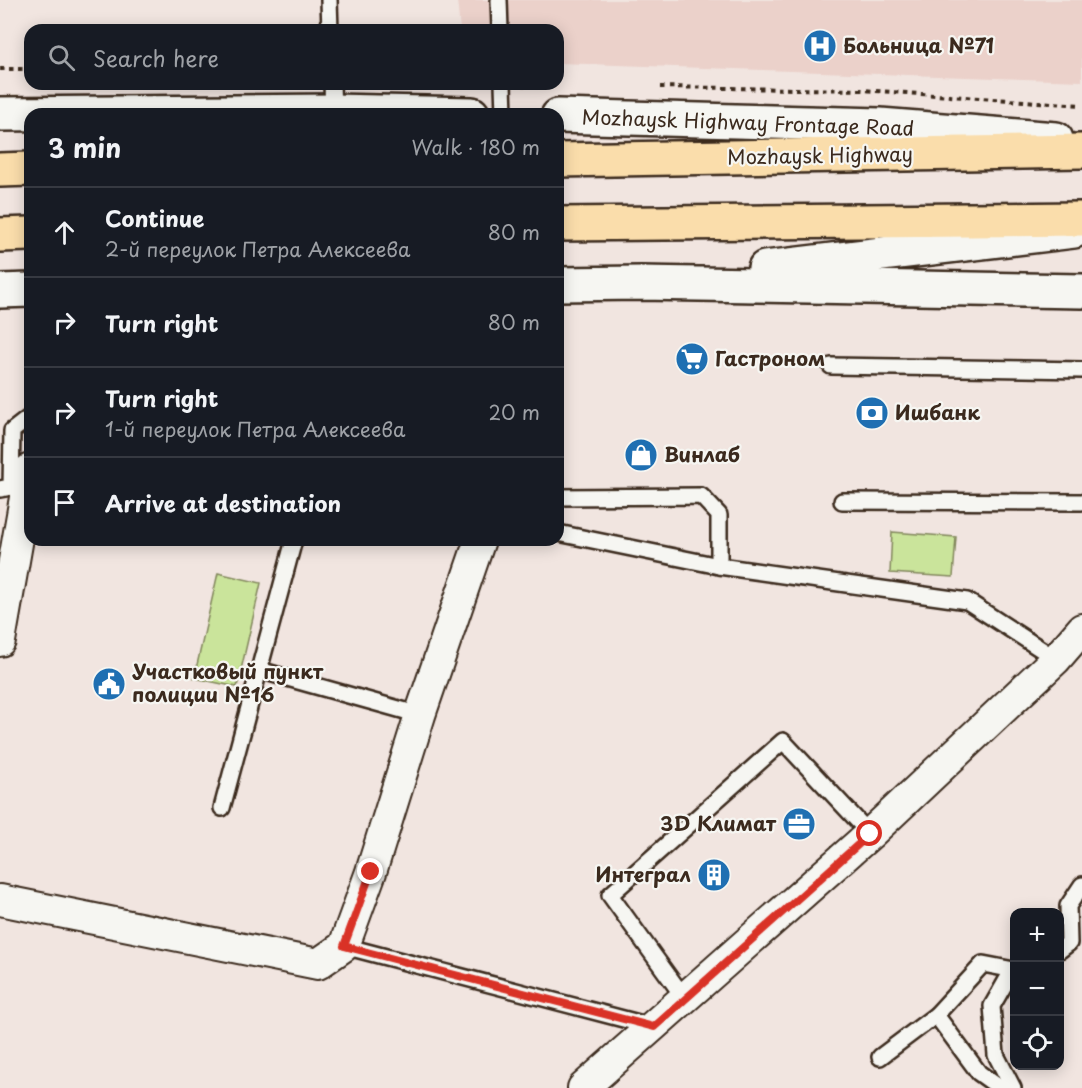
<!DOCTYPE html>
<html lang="en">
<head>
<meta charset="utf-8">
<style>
	:root { --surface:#171b24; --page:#20242c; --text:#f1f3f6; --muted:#9ea1a6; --line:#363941 }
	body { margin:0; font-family:"Playpen Sans",sans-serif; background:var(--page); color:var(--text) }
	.controls { position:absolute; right:18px; bottom:18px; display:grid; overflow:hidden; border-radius:12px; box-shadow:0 3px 15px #0003 }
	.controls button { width:54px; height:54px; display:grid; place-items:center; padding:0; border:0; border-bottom:2px solid var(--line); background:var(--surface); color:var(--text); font:30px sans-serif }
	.stop { position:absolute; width:18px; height:18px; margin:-14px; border:4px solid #d93025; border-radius:50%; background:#fff }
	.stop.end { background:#d93025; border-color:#fff; box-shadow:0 2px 6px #0008 }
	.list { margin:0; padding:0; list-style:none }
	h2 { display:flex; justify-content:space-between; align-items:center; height:78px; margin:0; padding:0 24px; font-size:26px }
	h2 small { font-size:20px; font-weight:400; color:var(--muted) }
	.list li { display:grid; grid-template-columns:39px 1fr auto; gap:18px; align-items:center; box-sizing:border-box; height:90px; padding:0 24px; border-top:2px solid var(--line) }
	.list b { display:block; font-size:22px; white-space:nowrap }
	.list p { margin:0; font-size:20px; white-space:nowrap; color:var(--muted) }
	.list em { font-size:20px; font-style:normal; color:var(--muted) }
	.icon { flex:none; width:33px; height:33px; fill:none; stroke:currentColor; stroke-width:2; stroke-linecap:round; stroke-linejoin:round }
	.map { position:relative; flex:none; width:1082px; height:1088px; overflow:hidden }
	.search { position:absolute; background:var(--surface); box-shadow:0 3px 15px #0003; left:24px; top:24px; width:540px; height:66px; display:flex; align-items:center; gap:15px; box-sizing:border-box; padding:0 21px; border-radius:18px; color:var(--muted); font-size:22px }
	.panel { position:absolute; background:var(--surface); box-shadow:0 3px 15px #0003; left:24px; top:108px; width:540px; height:438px; border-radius:18px }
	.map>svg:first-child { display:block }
	.built { fill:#ebd1ca }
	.green { fill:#cae49b; stroke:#82875c; stroke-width:1.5 }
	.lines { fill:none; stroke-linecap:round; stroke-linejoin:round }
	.lane-casing { stroke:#3b2a1e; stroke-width:20 }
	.street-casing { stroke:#3b2a1e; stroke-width:34 }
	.secondary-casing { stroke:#3b2a1e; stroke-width:38 }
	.primary-casing { stroke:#3b2a1e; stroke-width:38 }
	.path { stroke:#3b2a1e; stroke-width:4; stroke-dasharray:4.5 4.5; stroke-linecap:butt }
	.lane { stroke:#f6f6f2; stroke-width:15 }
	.street { stroke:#f6f6f2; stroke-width:30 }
	.secondary { stroke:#f6f6f2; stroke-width:33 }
	.primary { stroke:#faddab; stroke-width:33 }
	.route { stroke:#d93025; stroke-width:8 }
	.labels { text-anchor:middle; stroke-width:4.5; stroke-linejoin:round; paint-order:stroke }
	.poi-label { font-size:20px; font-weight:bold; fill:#3b2a1e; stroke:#f6f6f2; text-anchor:start }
	.street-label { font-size:20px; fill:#3b2a1e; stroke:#f6f6f2 }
</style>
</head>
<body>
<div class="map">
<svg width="1082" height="1088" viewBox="0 0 1082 1088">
	<rect width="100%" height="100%" fill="#f1e5e0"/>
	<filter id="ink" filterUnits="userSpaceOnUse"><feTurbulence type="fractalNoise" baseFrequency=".0167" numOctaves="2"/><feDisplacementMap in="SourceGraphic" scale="12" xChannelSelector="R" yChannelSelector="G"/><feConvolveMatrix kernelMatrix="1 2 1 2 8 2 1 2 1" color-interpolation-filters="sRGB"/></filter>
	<g filter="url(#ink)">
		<!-- built -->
		<polygon class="built" points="457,0 1082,0 1082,81 558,63 558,30 460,30"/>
		<!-- green -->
		<g class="green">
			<polygon points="892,532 956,537 953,577 890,573"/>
			<polygon points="218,573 261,583 237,687 194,678"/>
		</g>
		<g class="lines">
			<defs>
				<g id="lane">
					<polyline points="329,0 330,30"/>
					<polyline points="499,0 500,30"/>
					<polyline points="332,84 333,111"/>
					<polyline points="503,84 504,114"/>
					<polyline points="831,366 1082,370"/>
					<polyline points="0,489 11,487 12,431 30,417"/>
					<polyline points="558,497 701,496 719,515 719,566 967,601 1056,659"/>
					<polyline points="842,501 1082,502"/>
					<polyline points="558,533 719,566"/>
					<polyline points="259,670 420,715"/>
					<polyline points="222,808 294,540"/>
					<polyline points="344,946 654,1027"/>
					<polyline points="1060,950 1069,943 1068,906 1082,885"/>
					<polyline points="1012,971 992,1006 996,1055 1013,1088"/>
					<polyline points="685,999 610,895 783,741 870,834"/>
					<polyline points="880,1057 936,1015"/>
					<polyline points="1000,1088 979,1073 936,1015 983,964 1014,970"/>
				</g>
				<g id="street">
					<polyline points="0,641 30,469"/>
					<polyline points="0,900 318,964 344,946 371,872 420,715 480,540"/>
					<polyline points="583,1088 870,834 1056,659 1082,629"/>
				</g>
				<g id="secondary">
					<polyline points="0,114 333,111 472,114"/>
					<polyline points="558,116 880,125 1056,139"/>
					<polyline points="765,268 1074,231"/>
					<polyline points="558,284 641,283 1082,291"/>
					<polyline points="0,291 30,290"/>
				</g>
				<g id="primary">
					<polyline points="558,160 1082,151"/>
					<polyline points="0,170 30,169"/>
					<polyline points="558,224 1082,219"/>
					<polyline points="0,235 30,234"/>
				</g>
			</defs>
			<!-- lane casing -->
			<use href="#lane" class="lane-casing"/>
			<!-- street casing -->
			<use href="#street" class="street-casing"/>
			<!-- secondary casing -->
			<use href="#secondary" class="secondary-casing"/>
			<!-- primary casing -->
			<use href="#primary" class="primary-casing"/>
			<!-- path -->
			<g class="path">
				<polyline points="0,69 30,69"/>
				<polyline points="522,85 554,86"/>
				<polyline points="660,87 862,90 1082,105"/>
			</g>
			<!-- lane -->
			<use href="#lane" class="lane"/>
			<!-- street -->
			<use href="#street" class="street"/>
			<!-- secondary -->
			<use href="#secondary" class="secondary"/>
			<!-- primary -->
			<use href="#primary" class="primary"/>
		</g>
	</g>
	<g class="lines" filter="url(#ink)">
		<!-- route -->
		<polyline class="route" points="371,872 344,946 654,1027 870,834"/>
	</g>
	<!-- icons -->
	<defs>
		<symbol id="hospital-disc" viewBox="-11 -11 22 22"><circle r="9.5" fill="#1f6fb2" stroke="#f6f6f2"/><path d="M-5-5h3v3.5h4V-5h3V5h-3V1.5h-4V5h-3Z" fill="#fff"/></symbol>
		<symbol id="supermarket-disc" viewBox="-11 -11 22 22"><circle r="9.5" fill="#1f6fb2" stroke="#f6f6f2"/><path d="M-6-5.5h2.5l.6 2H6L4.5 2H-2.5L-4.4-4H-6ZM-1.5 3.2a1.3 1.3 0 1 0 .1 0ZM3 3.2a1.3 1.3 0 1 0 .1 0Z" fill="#fff"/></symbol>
		<symbol id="bank-disc" viewBox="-11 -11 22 22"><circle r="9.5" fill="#1f6fb2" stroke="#f6f6f2"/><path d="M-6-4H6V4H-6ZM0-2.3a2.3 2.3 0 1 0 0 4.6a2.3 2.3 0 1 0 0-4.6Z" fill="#fff"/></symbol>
		<symbol id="shop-disc" viewBox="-11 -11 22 22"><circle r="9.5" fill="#1f6fb2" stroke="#f6f6f2"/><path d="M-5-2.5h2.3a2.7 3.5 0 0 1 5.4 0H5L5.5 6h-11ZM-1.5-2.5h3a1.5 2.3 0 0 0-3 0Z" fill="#fff"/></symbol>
		<symbol id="civic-disc" viewBox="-11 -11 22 22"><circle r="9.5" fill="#1f6fb2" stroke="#f6f6f2"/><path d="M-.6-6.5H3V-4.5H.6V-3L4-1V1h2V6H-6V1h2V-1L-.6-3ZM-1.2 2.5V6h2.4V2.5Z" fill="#fff"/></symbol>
		<symbol id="office-disc" viewBox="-11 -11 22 22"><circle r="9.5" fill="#1f6fb2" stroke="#f6f6f2"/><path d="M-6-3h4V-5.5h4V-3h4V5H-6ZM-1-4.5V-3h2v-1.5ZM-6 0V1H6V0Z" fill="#fff"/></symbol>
		<symbol id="building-disc" viewBox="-11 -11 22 22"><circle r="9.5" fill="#1f6fb2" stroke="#f6f6f2"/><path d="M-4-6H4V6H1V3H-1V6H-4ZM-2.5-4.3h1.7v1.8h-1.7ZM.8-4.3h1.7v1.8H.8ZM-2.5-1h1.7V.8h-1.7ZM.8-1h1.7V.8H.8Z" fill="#fff"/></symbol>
	</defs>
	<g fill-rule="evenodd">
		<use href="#hospital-disc" x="801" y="27" width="38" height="38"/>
		<use href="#supermarket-disc" x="673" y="340" width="38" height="38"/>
		<use href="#bank-disc" x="853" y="394" width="38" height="38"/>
		<use href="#shop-disc" x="622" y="436" width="38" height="38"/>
		<use href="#civic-disc" x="90" y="665" width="38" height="38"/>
		<use href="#office-disc" x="780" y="805" width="38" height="38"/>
		<use href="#building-disc" x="695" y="856" width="38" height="38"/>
	</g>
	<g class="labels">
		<!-- poi labels -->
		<g class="poi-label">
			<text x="843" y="53">Больница №71</text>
			<text x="715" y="366">Гастроном</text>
			<text x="895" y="420">Ишбанк</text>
			<text x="664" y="462">Винлаб</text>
			<text x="132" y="679">Участковый пункт<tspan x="132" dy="23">полиции №16</tspan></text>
			<text x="776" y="831" text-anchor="end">3D Климат</text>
			<text x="691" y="882" text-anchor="end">Интеграл</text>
		</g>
		<!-- street labels -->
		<g class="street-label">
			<text transform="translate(748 123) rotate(2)" y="7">Mozhaysk Highway Frontage Road</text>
			<text transform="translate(820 156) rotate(-1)" y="7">Mozhaysk Highway</text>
		</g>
	</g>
</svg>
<div class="controls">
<button>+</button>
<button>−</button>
<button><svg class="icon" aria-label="locate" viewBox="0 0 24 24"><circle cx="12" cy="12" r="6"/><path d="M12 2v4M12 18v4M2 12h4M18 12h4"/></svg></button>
</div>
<div class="stop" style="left:870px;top:834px"></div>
<div class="stop end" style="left:371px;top:872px"></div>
<div class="search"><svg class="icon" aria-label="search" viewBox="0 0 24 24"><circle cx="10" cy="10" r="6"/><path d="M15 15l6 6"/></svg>Search here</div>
<section class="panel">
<h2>3 min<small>Walk · 180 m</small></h2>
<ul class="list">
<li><svg class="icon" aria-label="ahead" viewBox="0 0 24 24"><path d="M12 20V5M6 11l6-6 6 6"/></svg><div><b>Continue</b><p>2-й переулок Петра Алексеева</p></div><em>80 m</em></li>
<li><svg class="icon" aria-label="right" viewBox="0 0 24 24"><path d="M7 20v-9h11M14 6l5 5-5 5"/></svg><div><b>Turn right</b></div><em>80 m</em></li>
<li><svg class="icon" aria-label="right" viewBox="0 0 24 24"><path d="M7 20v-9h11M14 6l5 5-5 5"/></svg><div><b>Turn right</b><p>1-й переулок Петра Алексеева</p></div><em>20 m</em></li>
<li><svg class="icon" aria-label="arrive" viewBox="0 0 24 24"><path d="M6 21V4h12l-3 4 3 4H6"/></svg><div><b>Arrive at destination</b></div></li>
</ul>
</section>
</div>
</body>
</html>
